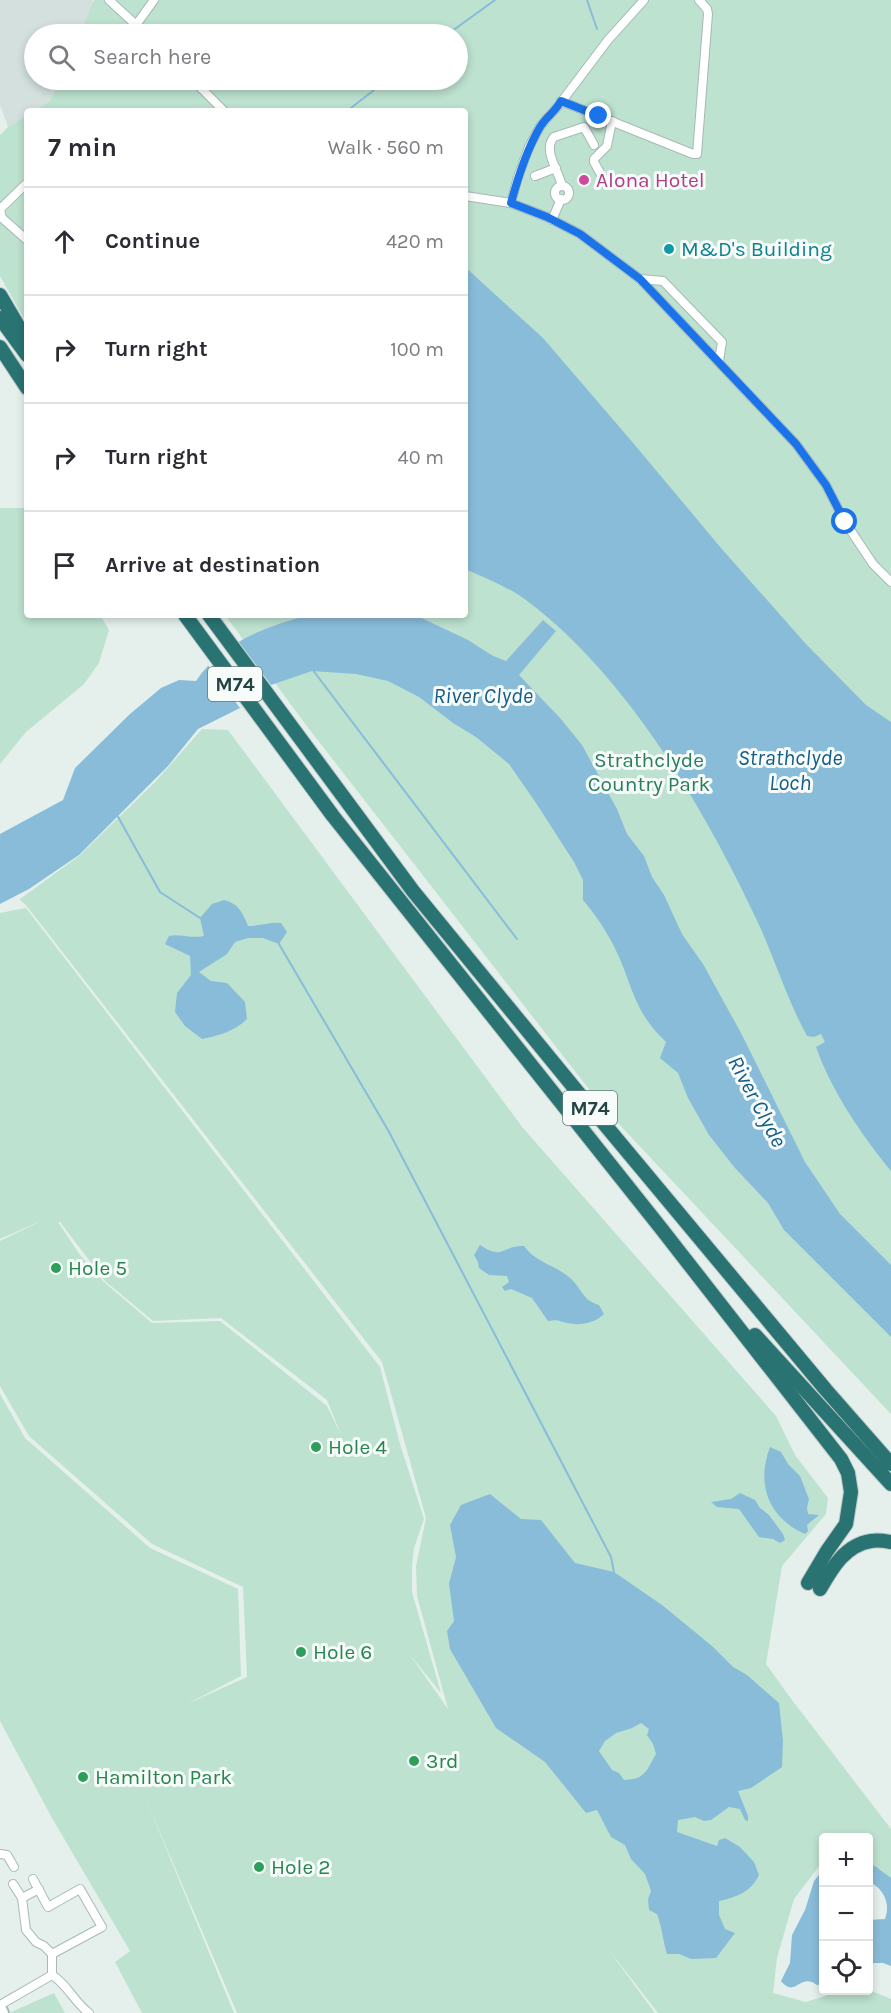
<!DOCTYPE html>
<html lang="en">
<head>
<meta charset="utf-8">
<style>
	:root { --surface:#fff; --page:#f7f7f7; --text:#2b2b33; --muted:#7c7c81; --line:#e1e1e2 }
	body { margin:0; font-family:Karla,sans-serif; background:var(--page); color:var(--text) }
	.controls { position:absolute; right:18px; bottom:18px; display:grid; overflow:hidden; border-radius:6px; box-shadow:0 3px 9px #0003 }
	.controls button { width:54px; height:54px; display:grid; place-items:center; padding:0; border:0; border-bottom:2px solid var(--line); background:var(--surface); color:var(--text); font:30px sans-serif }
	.stop { position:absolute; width:18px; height:18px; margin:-14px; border:4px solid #1a73e8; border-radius:50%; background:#fff }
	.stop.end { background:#1a73e8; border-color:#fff; box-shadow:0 2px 6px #0008 }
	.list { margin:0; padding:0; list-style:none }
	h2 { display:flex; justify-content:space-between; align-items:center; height:78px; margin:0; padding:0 24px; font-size:26px }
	h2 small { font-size:20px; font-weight:400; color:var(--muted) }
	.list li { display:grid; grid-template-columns:39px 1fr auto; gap:18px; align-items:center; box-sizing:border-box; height:108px; padding:0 24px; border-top:2px solid var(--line) }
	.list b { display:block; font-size:22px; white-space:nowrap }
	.list em { font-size:20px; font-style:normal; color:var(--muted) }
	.icon { flex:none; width:33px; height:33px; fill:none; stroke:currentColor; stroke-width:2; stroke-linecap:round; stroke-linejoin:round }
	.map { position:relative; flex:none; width:891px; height:2013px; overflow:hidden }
	.search { position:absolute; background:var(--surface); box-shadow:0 3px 9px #0003; left:24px; top:24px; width:444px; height:66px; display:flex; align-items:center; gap:15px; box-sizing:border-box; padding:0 21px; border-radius:33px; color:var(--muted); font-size:22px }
	.panel { position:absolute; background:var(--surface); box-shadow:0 3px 9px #0003; left:24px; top:108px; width:444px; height:510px; border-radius:6px }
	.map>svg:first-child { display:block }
	.built { fill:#d3e0de }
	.green { fill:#bde2cf; fill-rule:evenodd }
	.water { fill:#89bcd9; fill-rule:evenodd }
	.pier { fill:#e5f0ed }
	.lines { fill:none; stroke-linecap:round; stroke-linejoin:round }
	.stream { stroke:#89bcd9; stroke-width:2 }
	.street-casing { stroke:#a7b9b6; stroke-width:10 }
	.secondary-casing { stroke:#a2bdba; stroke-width:14 }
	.highway-casing { stroke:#c1cbca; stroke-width:16 }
	.street { stroke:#fff; stroke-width:8 }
	.secondary { stroke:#fff; stroke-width:10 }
	.highway { stroke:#2a7373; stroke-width:14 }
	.route { stroke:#1a73e8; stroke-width:8 }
	.hotel-dot { fill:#d1479c; stroke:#f7fbfa; stroke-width:2 }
	.culture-dot { fill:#0f9aa8; stroke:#f7fbfa; stroke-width:2 }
	.leisure-dot { fill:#2e9e5b; stroke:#f7fbfa; stroke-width:2 }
	.labels { text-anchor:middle; stroke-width:6; stroke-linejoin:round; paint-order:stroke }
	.shield { fill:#f7fbfa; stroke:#627b79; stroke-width:1.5 }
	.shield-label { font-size:20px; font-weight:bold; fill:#224442 }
	.hotel-label { font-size:21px; fill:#b23c85; stroke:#f7fbfa; text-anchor:start }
	.culture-label { font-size:21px; fill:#0d838f; stroke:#f7fbfa; text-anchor:start }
	.park-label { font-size:21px; fill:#287f5c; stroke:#f7fbfa }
	.leisure-label { font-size:21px; fill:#27864d; stroke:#f7fbfa; text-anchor:start }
	.water-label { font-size:22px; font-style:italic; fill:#155c87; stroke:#f7fbfa }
</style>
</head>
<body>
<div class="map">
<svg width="891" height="2013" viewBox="0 0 891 2013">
	<rect width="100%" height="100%" fill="#e5f0ed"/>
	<!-- built -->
	<polygon class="built" points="0,0 92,0 94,2 80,34 34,34 34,80 60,80 50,101 34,111 27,111 27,115 8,127 0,105"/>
	<!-- green -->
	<g class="green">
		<polygon points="94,0 891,0 891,1414 602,1106 306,725 225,615 465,615 465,111 34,111 50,101 60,80 458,80 458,34 80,34"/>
		<polygon points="27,115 27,324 0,276 0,135 8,127"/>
		<polygon points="0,508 27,508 27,615 100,615 109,630 99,663 84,684 26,732 0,764"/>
		<path d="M202 729 228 730 523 1128 776 1416 795 1455 828 1498 826 1514 782 1566 766 1664 792 1700 891 1829V1897L869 1869 868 1838H824L823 1861 794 1899 777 1958 773 1993 806 2002 841 1991 869 1990 891 1999V2013H658L605 1945 655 2013H237L144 1795 234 2013H142L115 1962 130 1951 52 1818 0 1721V1394L25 1438 150 1548 238 1589 241 1676 187 1704 247 1677 243 1587 152 1544 29 1436 0 1386V1241L45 1219 0 1239V913L26 908 380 1367 400 1444 424 1519 414 1548 412 1567V1592L441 1693 410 1655 448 1709 417 1596 416 1566 426 1518 382 1362 25 904 21 901 20 899 79 856 155 782ZM58 1222H60L105 1281 153 1321 221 1318 327 1400 341 1435 327 1406 220 1321 152 1323 104 1282 80 1255Z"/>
		<polygon points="54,1993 65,2013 9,2013"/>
	</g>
	<!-- water -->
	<g class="water">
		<path d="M465 267 543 338 634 444 721 548 805 643 866 705 891 722V1171C861 1134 832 1092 816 1047L825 1042 821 1034 814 1037 807 1036C788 1001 776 963 760 927 707 813 628 676 526 600 508 587 486 578 465 569Z"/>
		<path d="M309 615H415L468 640 493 656 506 661 543 620 556 631 519 675 560 718 582 745 617 809 627 834 644 856 652 877 664 895 682 934 703 964 741 1033 805 1162 840 1214 891 1265V1337L784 1230 768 1203 735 1168 709 1135 688 1098 678 1073 660 1058 666 1042C659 1035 652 1028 647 1020 635 1003 630 984 622 964 613 941 599 919 583 900V880L574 862 536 803 509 764 476 737 453 723 419 697 388 681 356 674 312 671 271 685 240 708 198 729 168 766 79 855 29 889 0 904V834L63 800 75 768 130 714 161 688 179 680 196 681C222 642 265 627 309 615Z"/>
		<path d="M224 900C238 903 243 913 248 926 260 926 270 922 281 923L287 932 279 944 263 938H248L235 942 227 954 199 972 211 981 227 983 245 1002 247 1019C235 1031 218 1036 202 1039L185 1026 175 1012 177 993 191 975 190 956 165 944 169 936C180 933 190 939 204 936L200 918 212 904Z"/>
		<path d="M480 1245C504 1261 502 1245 524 1246 536 1264 561 1266 575 1283 583 1293 585 1301 599 1305L604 1314C595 1323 580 1326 567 1323 558 1321 559 1319 548 1321L532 1298 511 1289 505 1291 502 1287 509 1282 507 1276 489 1275 479 1268 478 1262 474 1255Z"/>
		<path d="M770 1447 781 1452 788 1464 800 1476 809 1499 807 1508 808 1514 819 1515 807 1525 808 1531 805 1534C768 1518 756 1484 770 1447Z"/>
		<polygon points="740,1493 755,1500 760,1508 769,1515 783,1534 785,1540 780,1543 773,1539 759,1537 739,1509 717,1507 711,1502 731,1499"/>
		<path d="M490 1494 521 1519 541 1520 575 1563 614 1572 662 1605 712 1646 733 1667 747 1675 779 1703 783 1741 782 1767 751 1788 738 1791 748 1816V1821L745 1820 740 1809 729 1807 711 1820 704 1821 695 1817 678 1820 677 1832 717 1846 719 1840 725 1838 740 1847 754 1862 759 1875C751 1892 737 1897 719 1901V1915L725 1929 735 1933 716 1958 691 1959 679 1954H667C663 1941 662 1927 657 1914L649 1910 648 1899 651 1891 645 1874 631 1859 625 1845 611 1837 597 1810 586 1813 545 1762 496 1728 450 1649 447 1631 454 1621 449 1584 456 1557 450 1525 461 1505ZM641 1723 649 1729 647 1735 653 1744 656 1754C646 1771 646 1779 624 1780L619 1773 612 1770 599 1751 605 1741 616 1733 632 1728Z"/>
		<path d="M868 1864 875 1866 891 1878V1966L883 1963H869V1920L885 1919C891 1905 884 1888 869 1882Z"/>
		<path d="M823 1870V1984L817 1985C799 1972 796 1999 781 1981L790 1963 792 1935 805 1910 814 1881Z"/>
	</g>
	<!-- pier -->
	<polygon class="pier" points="238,641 271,685 240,708 207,664"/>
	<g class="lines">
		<!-- stream -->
		<g class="stream">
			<polyline points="587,0 597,29"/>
			<polyline points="448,34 495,0"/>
			<polyline points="347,111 387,80"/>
			<polyline points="312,669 517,939"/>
			<polyline points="117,815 160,892 200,918"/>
			<polyline points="279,944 388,1130 611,1557 614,1572"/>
		</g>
		<defs>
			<g id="street">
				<polyline points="109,0 146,34"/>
				<polyline points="136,25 154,0"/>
				<polyline points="193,80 224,111"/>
				<polyline points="561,101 693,154 697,154 708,14 707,9 699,0"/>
				<polyline points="535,176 556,168"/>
				<polyline points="603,178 594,162 594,159 607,146 612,121"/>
				<polyline points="27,183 0,209 2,218 27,240"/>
				<path d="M562 186C559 171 542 150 554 137L584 127 594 145"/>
				<circle cx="562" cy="193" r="7"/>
				<polyline points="465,196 511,203 547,217 580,234 640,279 796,444 826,485 845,522 873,564 891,582"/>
				<polyline points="511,203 518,177 529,147 541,125 559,105 608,40 644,0"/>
				<polyline points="552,220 561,199"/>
				<polyline points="640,279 663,281 722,342 719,361"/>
				<polyline points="0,1854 7,1855 14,1867"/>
				<polyline points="33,1879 48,1907 80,1889 102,1927 52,1954"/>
				<polyline points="22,1898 39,1889"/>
				<path d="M52 1975C68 1985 74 2002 89 2013"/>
				<polyline points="0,2005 52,1975 52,1954 44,1946 36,1942 26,1930 22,1898 13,1884"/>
			</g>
			<polyline id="secondary" points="0,2007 3,2013"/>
			<g id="highway">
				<polyline points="0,295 27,341"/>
				<polyline points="0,318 27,355"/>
				<polyline points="0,347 27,388"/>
				<polyline points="185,615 333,816 660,1227 841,1459 848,1473 851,1492 846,1524 827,1551 808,1583"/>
				<polyline points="209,615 413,891 576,1090 826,1390 891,1464"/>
				<polyline points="755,1335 891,1484"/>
				<path d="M820 1589C832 1568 845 1545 871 1541 877 1540 885 1541 891 1542"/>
			</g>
		</defs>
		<!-- street casing -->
		<use href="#street" class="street-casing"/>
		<!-- secondary casing -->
		<use href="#secondary" class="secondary-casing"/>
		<!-- highway casing -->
		<use href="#highway" class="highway-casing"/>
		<!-- street -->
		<use href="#street" class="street"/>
		<!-- secondary -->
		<use href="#secondary" class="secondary"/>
		<!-- highway -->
		<use href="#highway" class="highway"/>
	</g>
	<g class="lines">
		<!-- route -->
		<path class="route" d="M599 116 561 101C556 111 546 117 540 127 526 151 518 177 511 203L547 217 580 234 640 279 796 444 826 485 845 522"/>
	</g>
	<!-- markers -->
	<circle class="hotel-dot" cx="584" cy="180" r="6"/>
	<circle class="culture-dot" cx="669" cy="249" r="6"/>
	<g class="leisure-dot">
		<circle cx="56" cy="1268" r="6"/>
		<circle cx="316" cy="1447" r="6"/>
		<circle cx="301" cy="1652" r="6"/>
		<circle cx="414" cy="1761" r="6"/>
		<circle cx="83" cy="1777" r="6"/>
		<circle cx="259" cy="1867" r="6"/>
	</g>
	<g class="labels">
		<!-- shield labels -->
		<g class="shield">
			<rect x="208" y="667" width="54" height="34" rx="4.5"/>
			<rect x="563" y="1091" width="54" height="34" rx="4.5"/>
		</g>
		<g class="shield-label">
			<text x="235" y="691">M74</text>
			<text x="590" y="1115">M74</text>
		</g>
		<!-- hotel labels -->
		<g class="hotel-label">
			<text x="596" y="187">Alona Hotel</text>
		</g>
		<!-- culture labels -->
		<g class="culture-label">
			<text x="681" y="256">M&amp;D's Building</text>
		</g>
		<!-- park labels -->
		<g class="park-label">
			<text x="649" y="767">Strathclyde<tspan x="649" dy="24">Country Park</tspan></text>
		</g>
		<!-- leisure labels -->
		<g class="leisure-label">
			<text x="68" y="1275">Hole 5</text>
			<text x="328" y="1454">Hole 4</text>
			<text x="313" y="1659">Hole 6</text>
			<text x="426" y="1768">3rd</text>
			<text x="95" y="1784">Hamilton Park</text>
			<text x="271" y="1874">Hole 2</text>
		</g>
		<!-- water labels -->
		<g class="water-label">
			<text x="483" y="703">River Clyde</text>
			<text x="790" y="765">Strathclyde<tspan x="790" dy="25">Loch</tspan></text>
			<text transform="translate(758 1101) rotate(62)" y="8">River Clyde</text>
		</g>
	</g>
</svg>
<div class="controls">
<button>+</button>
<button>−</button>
<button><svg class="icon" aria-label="locate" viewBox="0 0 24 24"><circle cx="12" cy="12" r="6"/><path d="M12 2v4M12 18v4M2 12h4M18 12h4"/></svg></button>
</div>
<div class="stop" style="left:845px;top:522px"></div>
<div class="stop end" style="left:599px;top:116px"></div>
<div class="search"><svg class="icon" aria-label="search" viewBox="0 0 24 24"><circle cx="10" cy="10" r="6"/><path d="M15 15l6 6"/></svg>Search here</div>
<section class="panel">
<h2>7 min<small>Walk · 560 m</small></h2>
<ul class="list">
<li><svg class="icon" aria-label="ahead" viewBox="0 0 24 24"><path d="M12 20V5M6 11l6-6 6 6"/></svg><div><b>Continue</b></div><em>420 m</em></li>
<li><svg class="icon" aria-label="right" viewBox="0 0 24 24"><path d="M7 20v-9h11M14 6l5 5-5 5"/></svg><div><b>Turn right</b></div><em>100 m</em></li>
<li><svg class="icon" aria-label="right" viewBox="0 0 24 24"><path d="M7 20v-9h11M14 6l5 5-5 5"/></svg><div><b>Turn right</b></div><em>40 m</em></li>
<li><svg class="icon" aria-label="arrive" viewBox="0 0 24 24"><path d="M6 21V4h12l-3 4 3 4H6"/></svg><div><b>Arrive at destination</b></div></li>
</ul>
</section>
</div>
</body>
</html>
